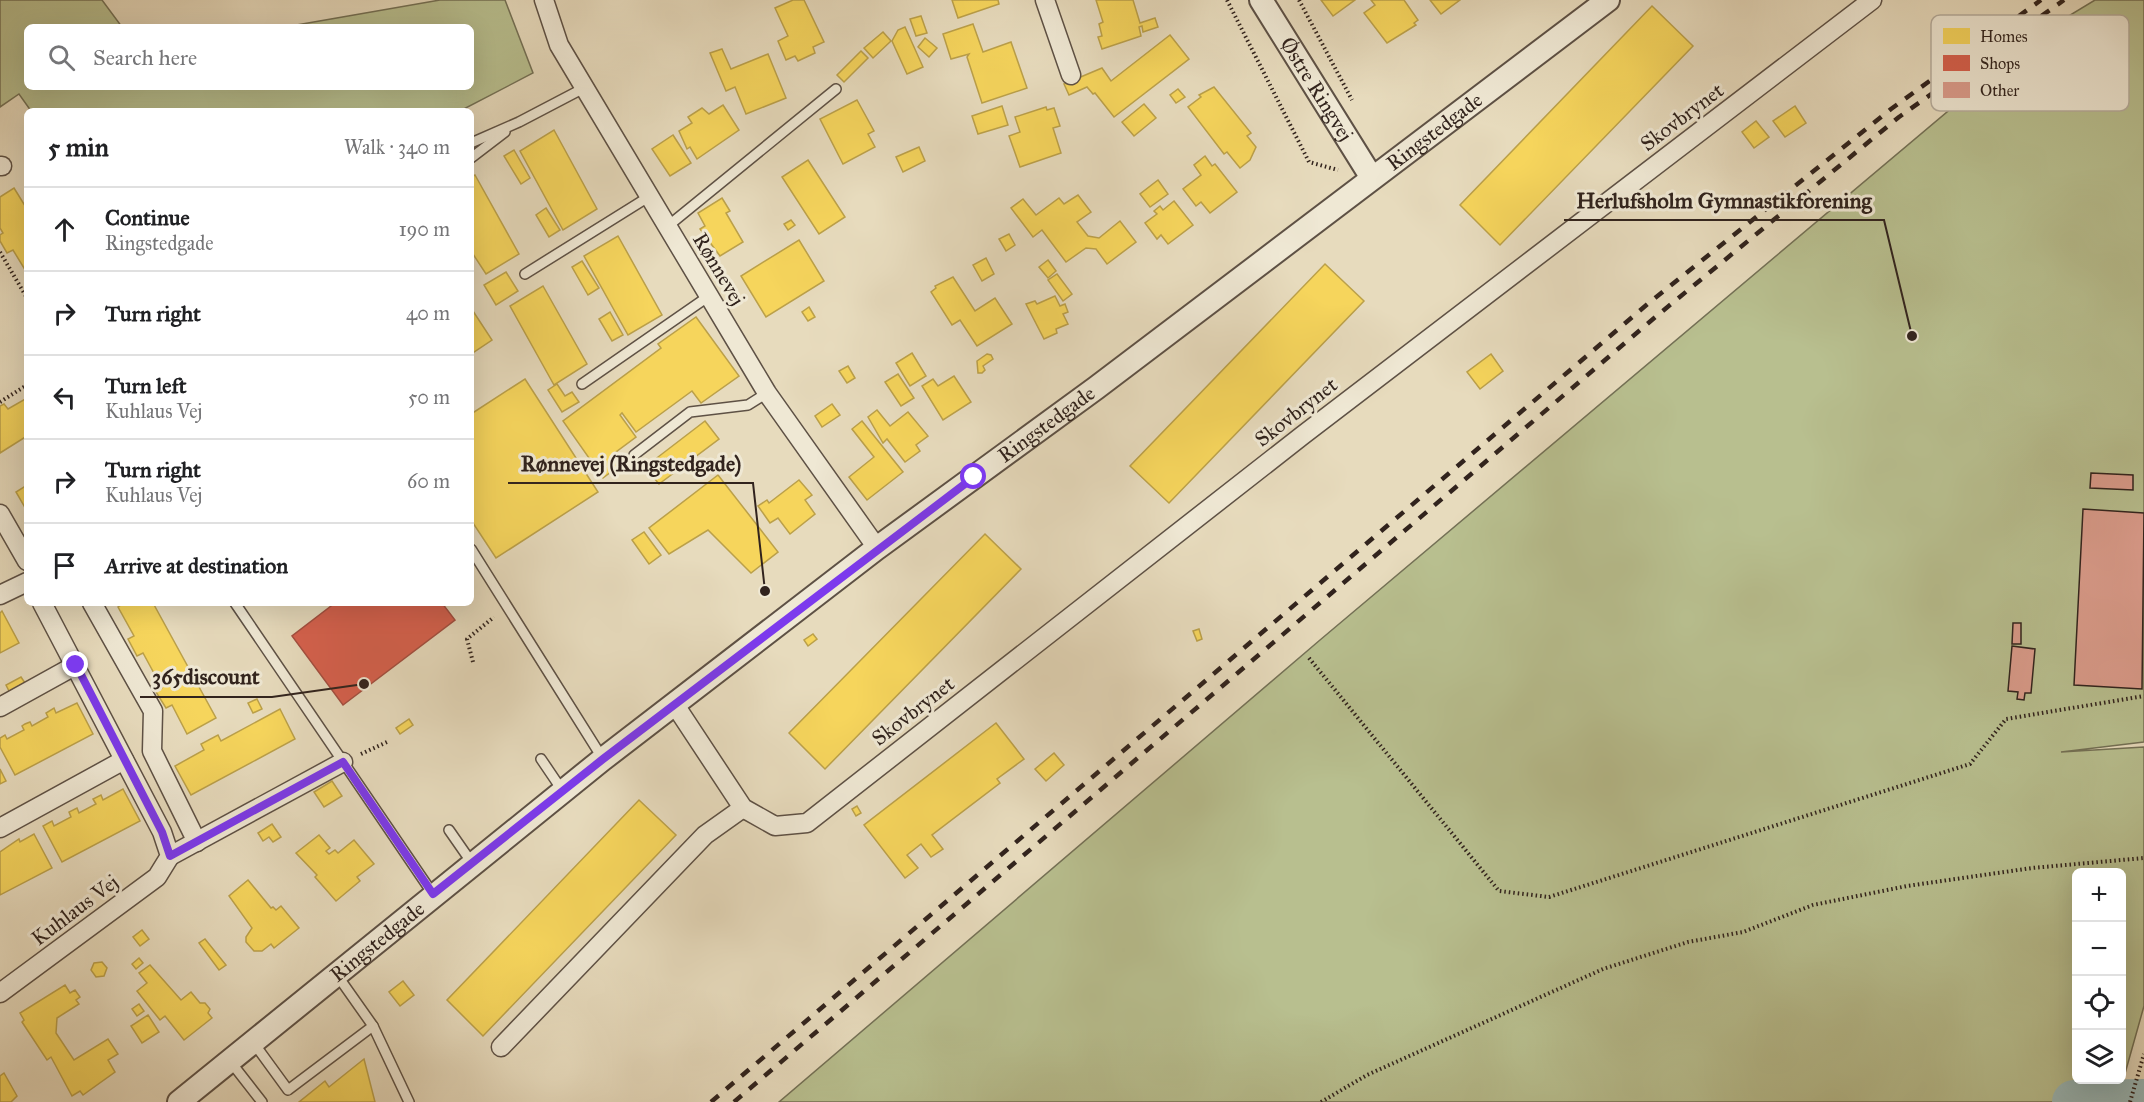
<!DOCTYPE html>
<html lang="en">
<head>
<meta charset="utf-8">
<style>
	:root { --surface:#fff; --page:#f2f2f2; --text:#202124; --muted:#757577; --line:#e0e0e0 }
	body { margin:0; font-family:"IM FELL Great Primer",serif; background:var(--page); color:var(--text) }
	.controls { position:absolute; right:18px; bottom:18px; display:grid; overflow:hidden; border-radius:9px; box-shadow:0 6px 24px #0002 }
	.controls button { width:54px; height:54px; display:grid; place-items:center; padding:0; border:0; border-bottom:2px solid var(--line); background:var(--surface); color:var(--text); font:30px sans-serif }
	.stop { position:absolute; width:18px; height:18px; margin:-14px; border:4px solid #7c3aed; border-radius:50%; background:#fff }
	.stop.end { background:#7c3aed; border-color:#fff; box-shadow:0 2px 6px #0008 }
	.list { margin:0; padding:0; list-style:none }
	h2 { display:flex; justify-content:space-between; align-items:center; height:78px; margin:0; padding:0 24px; font-size:26px }
	h2 small { font-size:20px; font-weight:400; color:var(--muted) }
	.list li { display:grid; grid-template-columns:39px 1fr auto; gap:18px; align-items:center; box-sizing:border-box; height:84px; padding:0 24px; border-top:2px solid var(--line) }
	.list b { display:block; font-size:22px; white-space:nowrap }
	.list p { margin:0; font-size:20px; white-space:nowrap; color:var(--muted) }
	.list em { font-size:20px; font-style:normal; color:var(--muted) }
	.icon { flex:none; width:33px; height:33px; fill:none; stroke:currentColor; stroke-width:2; stroke-linecap:round; stroke-linejoin:round }
	.map { position:relative; flex:none; width:2144px; height:1102px; overflow:hidden }
	.search { position:absolute; background:var(--surface); box-shadow:0 6px 24px #0002; left:24px; top:24px; width:450px; height:66px; display:flex; align-items:center; gap:15px; box-sizing:border-box; padding:0 21px; border-radius:9px; color:var(--muted); font-size:22px }
	.panel { position:absolute; background:var(--surface); box-shadow:0 6px 24px #0002; left:24px; top:108px; width:450px; height:498px; border-radius:9px }
	.map>svg:first-child { display:block }
	.green { fill:#b8bf8f; stroke:#747156; stroke-width:1.5; fill-rule:evenodd }
	.homes { fill:#f6d55c; stroke:#bba049; stroke-width:1.5 }
	.shops { fill:#d6604d; stroke:#a44e3f; stroke-width:1.5 }
	.lines { fill:none; stroke-linecap:round; stroke-linejoin:round }
	.river { stroke:#9ab9b9; stroke-width:44 }
	.building { fill:#db9c8c; stroke:#31231d; stroke-width:1.5 }
	.service-casing { stroke:#5e5145; stroke-width:12 }
	.minor-casing { stroke:#5e5145; stroke-width:21 }
	.tertiary-casing { stroke:#5e5145; stroke-width:26 }
	.path { stroke:#31231d; stroke-width:4; stroke-dasharray:1.5 3; stroke-linecap:butt }
	.service { stroke:#efe8d4; stroke-width:9 }
	.minor { stroke:#efe8d4; stroke-width:18 }
	.tertiary { stroke:#efe8d4; stroke-width:22 }
	.rail { stroke:#31231d; stroke-width:4.5; stroke-dasharray:10 10; stroke-linecap:butt }
	.route { stroke:#7c3aed; stroke-width:8 }
	.labels { text-anchor:middle; stroke-width:6; stroke-linejoin:round; paint-order:stroke }
	.street-label { font-size:21px; fill:#31231d; stroke:#efe8d4 }
	.key { fill:#efe8d4; stroke:#b6ad9d; stroke-width:1.5 }
	.key-label { font-size:16px; fill:#31231d }
	.leader { fill:none; stroke:#31231d; stroke-width:2 }
	.callout-dot { fill:#31231d; stroke:#efe8d4; stroke-width:2 }
	.callout-label { font-size:22px; text-anchor:middle; font-weight:bold; fill:#31231d; stroke:#efe8d4; stroke-width:6; stroke-linejoin:round; paint-order:stroke }
</style>
</head>
<body>
<div class="map">
<svg width="2144" height="1102" viewBox="0 0 2144 1102">
	<rect width="100%" height="100%" fill="#e7dbbd"/>
	<filter id="stains"><feTurbulence type="fractalNoise" baseFrequency=".00333" numOctaves="4"/><feColorMatrix values="0 0 0 0 .2 0 0 0 0 .09 0 0 0 0 .02 0 0 0 .5 -.17"/></filter>
	<radialGradient id="worn" r=".72"><stop offset=".6" stop-color="#630" stop-opacity="0"/><stop offset="1" stop-color="#630" stop-opacity=".3"/></radialGradient>
	<!-- green -->
	<g class="green">
		<polygon points="0,0 102,0 122,27 27,27 27,87 471,87 471,27 285,27 440,0 505,0 533,73 460,111 31,111 19,94 0,107"/>
		<path d="M2095 0H2144V742L2061 752 2144 747V1006L2117 1102H779L1320 640 2042 32ZM2076 872H2122V1080H2076Z"/>
	</g>
	<!-- homes -->
	<g class="homes">
		<polygon points="793,0 804,0 824,42 813,47 815,53 798,61 795,56 786,60 778,41 788,36 775,8"/>
		<polygon points="952,0 998,0 999,4 958,18"/>
		<polygon points="1096,0 1133,0 1140,23 1155,18 1158,27 1143,32 1142,26 1139,27 1141,36 1102,49 1098,37 1102,36 1099,24 1103,22"/>
		<polygon points="1321,0 1355,0 1333,16"/>
		<polygon points="1371,0 1404,0 1418,20 1414,23 1416,25 1387,43 1364,13 1375,5"/>
		<polygon points="1430,0 1460,0 1441,14"/>
		<polygon points="1652,6 1693,46 1500,245 1460,205"/>
		<polygon points="921,16 927,33 916,36 910,19"/>
		<polygon points="973,24 983,52 1011,42 1027,88 982,103 967,57 969,54 951,59 943,34"/>
		<polygon points="905,27 923,67 907,74 892,41 898,30"/>
		<polygon points="883,32 891,41 873,58 864,48"/>
		<polygon points="1170,35 1189,59 1114,117 1095,93 1093,94 1087,87 1069,95 1064,84 1102,68 1111,81"/>
		<polygon points="925,38 937,48 929,57 918,47"/>
		<polygon points="722,49 731,69 768,54 786,98 746,114 735,87 726,91 710,53"/>
		<polygon points="861,51 868,58 844,82 837,75"/>
		<polygon points="1214,87 1251,133 1247,136 1256,147 1250,160 1240,168 1227,152 1224,154 1188,107 1201,97 1199,95"/>
		<polygon points="1178,89 1185,97 1176,103 1170,95"/>
		<polygon points="857,100 874,131 868,134 875,147 843,164 820,119"/>
		<polygon points="1144,104 1156,118 1134,136 1122,122"/>
		<polygon points="723,105 739,130 697,159 690,147 687,149 679,131 692,123 688,117 702,108 709,114"/>
		<polygon points="1002,106 1008,125 978,134 972,116"/>
		<polygon points="1795,106 1806,123 1785,137 1773,121"/>
		<polygon points="1046,107 1047,110 1054,108 1060,126 1053,128 1061,153 1020,167 1009,136 1020,132 1015,117"/>
		<polygon points="1756,121 1769,137 1754,148 1742,132"/>
		<polygon points="554,130 597,209 563,230 520,151"/>
		<polygon points="673,135 691,163 670,176 652,149"/>
		<polygon points="919,147 925,161 903,172 896,157"/>
		<polygon points="514,150 530,178 521,184 504,156"/>
		<polygon points="1205,156 1212,166 1215,164 1237,192 1210,213 1201,202 1196,206 1183,189 1201,175 1194,165"/>
		<polygon points="808,160 845,217 819,234 782,177"/>
		<polygon points="475,175 519,254 486,274 471,251 471,177"/>
		<polygon points="1158,180 1168,194 1150,207 1140,194"/>
		<polygon points="14,188 27,209 27,273 13,250 7,253 0,241 0,235 3,233 0,228 0,197"/>
		<polygon points="1078,195 1091,212 1077,222 1088,236 1099,238 1120,221 1136,242 1107,264 1096,249 1086,248 1066,262 1042,230 1033,237 1011,208 1023,199 1036,215 1059,198 1064,204"/>
		<polygon points="722,198 730,211 726,213 743,242 720,256 700,229 705,226 698,213"/>
		<polygon points="1174,201 1193,225 1168,244 1161,235 1157,239 1145,223 1157,214 1154,211 1160,206 1163,210"/>
		<polygon points="546,208 560,230 549,237 536,215"/>
		<polygon points="791,220 795,225 788,230 784,224"/>
		<polygon points="1009,234 1015,245 1006,251 999,239"/>
		<polygon points="618,236 662,315 628,335 584,256"/>
		<polygon points="799,240 824,281 766,317 741,276"/>
		<polygon points="986,258 994,274 982,281 973,265"/>
		<polygon points="1048,260 1056,271 1048,278 1039,267"/>
		<polygon points="582,261 599,288 588,295 572,267"/>
		<polygon points="1325,264 1364,301 1169,503 1130,466"/>
		<polygon points="506,272 518,291 496,305 484,285"/>
		<polygon points="1057,274 1072,294 1063,301 1048,280"/>
		<polygon points="953,277 975,311 995,298 1012,324 977,346 960,320 952,325 931,292 936,288 935,286"/>
		<polygon points="543,286 587,364 554,385 510,306"/>
		<polygon points="1055,296 1060,306 1065,304 1068,312 1063,314 1068,324 1056,329 1057,333 1044,339 1026,304 1035,301 1037,304"/>
		<polygon points="809,307 815,317 808,321 802,312"/>
		<polygon points="471,308 492,340 471,354"/>
		<polygon points="610,312 623,335 612,341 599,319"/>
		<polygon points="696,317 739,376 701,403 692,391 636,432 622,413 620,415 636,437 612,455 620,465 603,478 563,421 661,348 658,344"/>
		<polygon points="912,353 926,376 910,386 896,363"/>
		<polygon points="987,354 991,355 993,359 983,366 985,370 982,373 978,373 977,361"/>
		<polygon points="1491,354 1503,371 1480,389 1467,372"/>
		<polygon points="848,366 855,378 847,383 839,371"/>
		<polygon points="898,374 914,398 901,406 885,382"/>
		<polygon points="954,376 971,402 943,420 922,386 933,379 938,386"/>
		<polygon points="525,379 598,492 496,558 471,520 471,414"/>
		<polygon points="557,384 565,396 572,392 579,402 562,412 548,390"/>
		<polygon points="27,398 27,436 0,453 0,406 4,404 8,409"/>
		<polygon points="832,404 840,415 822,427 815,416"/>
		<polygon points="877,410 890,426 908,412 928,436 916,445 920,451 905,462 887,439 883,443 868,417"/>
		<polygon points="705,421 719,439 659,484 645,467"/>
		<polygon points="862,421 903,472 867,500 849,477 874,457 852,429"/>
		<polygon points="718,475 778,552 751,573 708,530 669,554 649,528"/>
		<polygon points="799,480 812,495 805,500 815,514 790,534 778,518 770,523 758,506 767,500 769,503"/>
		<polygon points="27,485 27,511 16,492"/>
		<polygon points="644,532 661,555 649,564 632,540"/>
		<polygon points="985,534 1021,569 825,769 789,733"/>
		<polygon points="124,603 153,603 216,718 187,734 172,705 166,708 156,692 162,688 143,653 137,656 128,639 134,636 118,607"/>
		<polygon points="2,611 19,643 0,653 0,613"/>
		<polygon points="1199,629 1202,639 1197,641 1193,631"/>
		<polygon points="813,634 817,639 808,646 804,640"/>
		<polygon points="21,677 27,686 11,695 6,685"/>
		<polygon points="257,699 262,709 253,713 248,703"/>
		<polygon points="77,703 93,734 15,775 0,747 0,738 5,735 7,739 24,730 22,726 25,724 30,722 32,726 48,717 46,713 54,708 56,713"/>
		<polygon points="280,709 295,739 191,795 175,766 204,750 201,744 218,735 221,741"/>
		<polygon points="409,719 413,725 400,734 396,728"/>
		<polygon points="996,723 1024,759 997,779 1000,783 932,835 943,849 931,857 921,844 907,855 918,868 905,878 864,825"/>
		<polygon points="1054,753 1064,765 1046,781 1035,769"/>
		<polygon points="0,769 6,781 0,784"/>
		<polygon points="332,781 342,796 324,807 314,792"/>
		<polygon points="123,789 140,821 62,862 43,826 52,821 54,826 71,817 69,812 77,808 79,813 96,804 93,799 101,795 103,800"/>
		<polygon points="639,800 676,835 483,1036 447,1000"/>
		<polygon points="857,806 861,813 856,816 852,809"/>
		<polygon points="272,824 281,837 273,842 269,837 263,841 258,833"/>
		<polygon points="34,834 52,868 0,895 0,852 19,839 20,842"/>
		<polygon points="319,835 330,848 326,851 329,854 335,850 338,853 354,840 374,864 357,877 360,881 336,901 315,877 317,875 296,853"/>
		<polygon points="248,880 271,908 273,907 276,910 281,906 299,928 274,948 271,944 262,951 254,951 246,942 246,937 252,928 229,896"/>
		<polygon points="142,930 149,939 140,946 133,937"/>
		<polygon points="205,939 226,965 219,970 199,943"/>
		<polygon points="139,958 143,963 136,969 132,964"/>
		<polygon points="102,962 107,968 104,976 96,977 91,970 94,963"/>
		<polygon points="150,965 181,1000 191,992 200,1003 205,1003 210,1009 208,1013 212,1018 184,1040 165,1016 160,1020 137,991 147,983 139,973"/>
		<polygon points="403,981 414,995 400,1006 389,992"/>
		<polygon points="65,985 70,993 75,990 80,997 76,1000 79,1004 57,1018 56,1033 74,1060 108,1039 118,1054 108,1060 115,1072 83,1095 80,1091 72,1096 51,1057 47,1060 22,1022 24,1020 20,1013"/>
		<polygon points="139,1004 144,1011 137,1016 132,1009"/>
		<polygon points="148,1015 159,1032 142,1043 131,1026"/>
		<polygon points="364,1059 375,1102 299,1102 325,1081 329,1087"/>
		<polygon points="4,1073 17,1096 11,1102 0,1102 0,1076"/>
	</g>
	<!-- shops -->
	<polygon class="shops" points="335,603 442,603 455,620 343,705 292,636"/>
	<g class="lines">
		<!-- river -->
		<polyline class="river" points="2074,1102 2144,1101"/>
	</g>
	<!-- building -->
	<g class="building">
		<polygon points="2091,473 2133,475 2133,490 2090,488"/>
		<polygon points="2083,509 2144,513 2142,689 2074,685"/>
		<polygon points="2013,623 2021,623 2021,644 2012,644"/>
		<polygon points="2012,646 2035,649 2031,693 2025,693 2024,700 2017,699 2018,692 2008,691"/>
	</g>
	<g class="lines">
		<defs>
			<g id="service">
				<polyline points="471,143 519,122 584,88"/>
				<polyline points="471,158 505,132"/>
				<polyline points="668,226 836,89"/>
				<polyline points="525,274 650,196"/>
				<polyline points="582,384 709,296"/>
				<polyline points="634,455 690,412 748,405 767,393"/>
				<polyline points="471,549 603,759"/>
				<polyline points="235,603 433,894"/>
				<polyline points="541,759 562,790"/>
				<polyline points="449,830 472,863"/>
				<polyline points="337,975 373,1026 409,1102"/>
				<polyline points="253,1042 288,1090 373,1026"/>
				<polyline points="230,1061 262,1102"/>
			</g>
			<g id="minor">
				<polyline points="544,0 559,45 767,393 877,548"/>
				<polyline points="1045,0 1071,75"/>
				<polyline points="0,166 2,166"/>
				<polyline points="0,514 27,561"/>
				<polyline points="0,595 27,582"/>
				<polyline points="92,603 153,711 152,751 197,842"/>
				<polyline points="675,705 743,808 775,826 807,823 1303,435 1872,0"/>
				<polyline points="0,707 76,665"/>
				<polyline points="0,828 124,760"/>
				<polyline points="170,856 343,762"/>
				<polyline points="0,993 157,877 170,856 162,832 42,603"/>
				<polyline points="501,1047 705,835 743,808"/>
			</g>
			<g id="tertiary">
				<path id="s1" d="M1261 0 1372 178"/>
				<path id="s2" d="M179 1102 603 759 877 548 1096 388 1608 0"/>
			</g>
		</defs>
		<!-- service casing -->
		<use href="#service" class="service-casing"/>
		<!-- minor casing -->
		<use href="#minor" class="minor-casing"/>
		<!-- tertiary casing -->
		<use href="#tertiary" class="tertiary-casing"/>
		<!-- path -->
		<g class="path">
			<polyline points="1227,0 1309,162 1338,170"/>
			<polyline points="1299,0 1352,100"/>
			<polyline points="0,252 27,298"/>
			<polyline points="0,402 27,385"/>
			<polyline points="1309,658 1499,891 1549,897 1970,764 2006,719 2144,696"/>
			<polyline points="473,662 467,639 494,617"/>
			<polyline points="361,754 387,742"/>
			<polyline points="1321,1102 1367,1075 1603,969 1688,942 1743,932 1813,905 1907,886 2032,868 2144,858"/>
			<polyline points="2130,1102 2144,1054"/>
		</g>
		<!-- service -->
		<use href="#service" class="service"/>
		<!-- minor -->
		<use href="#minor" class="minor"/>
		<!-- tertiary -->
		<use href="#tertiary" class="tertiary"/>
		<!-- rail -->
		<g class="rail">
			<polyline points="711,1102 1650,302 1891,109 2041,0"/>
			<polyline points="734,1102 1659,314 1899,117 2064,0"/>
		</g>
	</g>
	<g class="lines">
		<!-- route -->
		<polyline class="route" points="76,665 162,832 170,856 343,762 433,894 603,759 974,477"/>
	</g>
	<g class="labels">
		<!-- street labels -->
		<g class="street-label">
			<text dy="7" stroke="none"><textPath href="#s1" startOffset="105">Østre Ringvej</textPath></text>
			<text transform="translate(1682 117) rotate(-37)" y="7">Skovbrynet</text>
			<text dy="7" stroke="none"><textPath href="#s2" startOffset="1587">Ringstedgade</textPath></text>
			<text transform="translate(719 269) rotate(59)" y="7">Rønnevej</text>
			<text transform="translate(1296 412) rotate(-38)" y="7">Skovbrynet</text>
			<text dy="7" stroke="none"><textPath href="#s2" startOffset="1101">Ringstedgade</textPath></text>
			<text transform="translate(913 711) rotate(-38)" y="7">Skovbrynet</text>
			<text transform="translate(75 910) rotate(-37)" y="7">Kuhlaus Vej</text>
			<text dy="7" stroke="none"><textPath href="#s2" startOffset="255">Ringstedgade</textPath></text>
		</g>
	</g>
	<!-- legend -->
	<rect x="1931" y="15" width="198" height="96" rx="9" class="key"/>
	<rect x="1943" y="28" width="27" height="16" fill="#f6d55c"/>
	<rect x="1943" y="55" width="27" height="16" fill="#d6604d"/>
	<rect x="1943" y="82" width="27" height="16" fill="#db9c8c"/>
	<g class="key-label">
		<text x="1980" y="42">Homes</text>
		<text x="1980" y="69">Shops</text>
		<text x="1980" y="96">Other</text>
	</g>
	<!-- callouts -->
	<path class="leader" d="M1912 336L1884 220H1564M765 591L753 483H508M364 684L272 697H140"/>
	<g class="callout-dot">
		<circle cx="1912" cy="336" r="6"/>
		<circle cx="765" cy="591" r="6"/>
		<circle cx="364" cy="684" r="6"/>
	</g>
	<g class="callout-label">
		<text x="1724" y="208">Herlufsholm Gymnastikforening</text>
		<text x="631" y="471">Rønnevej (Ringstedgade)</text>
		<text x="206" y="684">365discount</text>
	</g>
	<rect width="100%" height="100%" filter="url(#stains)"/>
	<rect width="100%" height="100%" fill="url(#worn)"/>
</svg>
<div class="controls">
<button>+</button>
<button>−</button>
<button><svg class="icon" aria-label="locate" viewBox="0 0 24 24"><circle cx="12" cy="12" r="6"/><path d="M12 2v4M12 18v4M2 12h4M18 12h4"/></svg></button>
<button><svg class="icon" aria-label="layers" viewBox="0 0 24 24"><path d="M12 4l9 5-9 5-9-5zM3 14l9 5 9-5"/></svg></button>
</div>
<div class="stop" style="left:974px;top:477px"></div>
<div class="stop end" style="left:76px;top:665px"></div>
<div class="search"><svg class="icon" aria-label="search" viewBox="0 0 24 24"><circle cx="10" cy="10" r="6"/><path d="M15 15l6 6"/></svg>Search here</div>
<section class="panel">
<h2>5 min<small>Walk · 340 m</small></h2>
<ul class="list">
<li><svg class="icon" aria-label="ahead" viewBox="0 0 24 24"><path d="M12 20V5M6 11l6-6 6 6"/></svg><div><b>Continue</b><p>Ringstedgade</p></div><em>190 m</em></li>
<li><svg class="icon" aria-label="right" viewBox="0 0 24 24"><path d="M7 20v-9h11M14 6l5 5-5 5"/></svg><div><b>Turn right</b></div><em>40 m</em></li>
<li><svg class="icon" aria-label="left" viewBox="0 0 24 24"><path d="M17 20v-9H6M10 6l-5 5 5 5"/></svg><div><b>Turn left</b><p>Kuhlaus Vej</p></div><em>50 m</em></li>
<li><svg class="icon" aria-label="right" viewBox="0 0 24 24"><path d="M7 20v-9h11M14 6l5 5-5 5"/></svg><div><b>Turn right</b><p>Kuhlaus Vej</p></div><em>60 m</em></li>
<li><svg class="icon" aria-label="arrive" viewBox="0 0 24 24"><path d="M6 21V4h12l-3 4 3 4H6"/></svg><div><b>Arrive at destination</b></div></li>
</ul>
</section>
</div>
</body>
</html>
